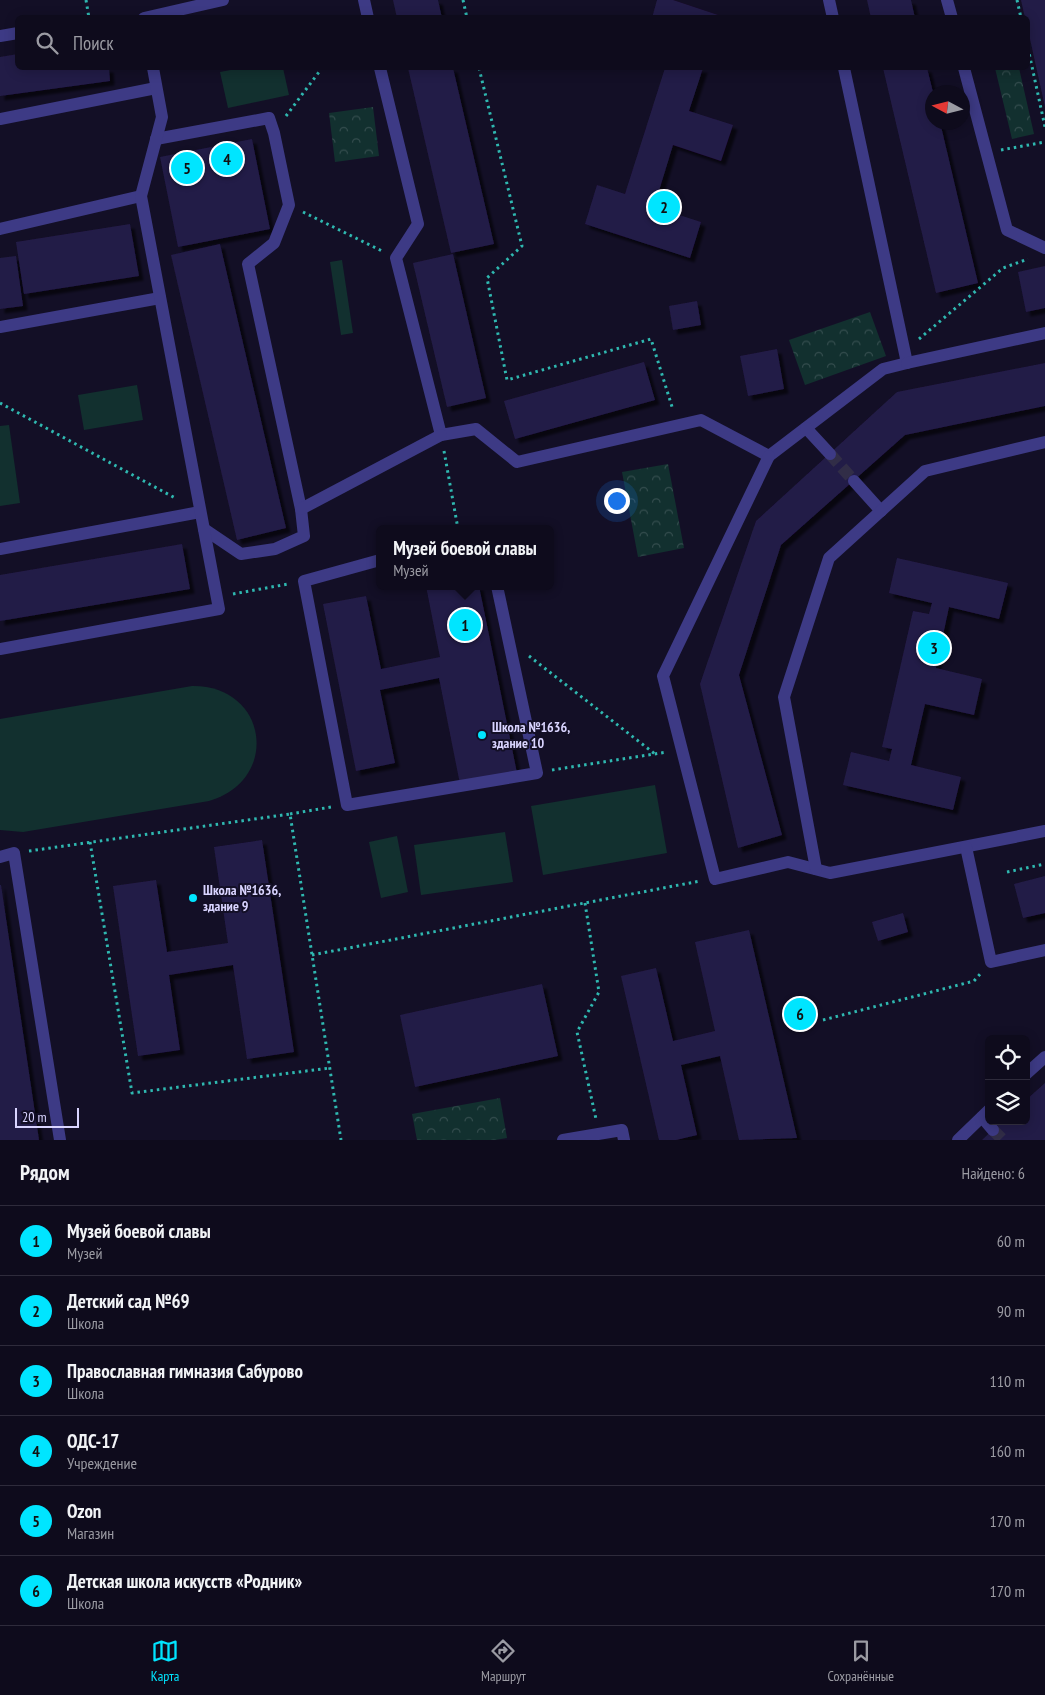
<!DOCTYPE html>
<html lang="ru">
<head>
<meta charset="utf-8">
<style>
	:root { --surface:#0e0b1c; --page:#171425; --text:#f1f3f6; --muted:#9b9ba3; --line:#2e2b3b; --accent:#00e5ff }
	body { margin:0; font-family:"PT Sans Narrow",sans-serif; background:var(--page); color:var(--text) }
	.controls { position:absolute; right:15px; bottom:15px; display:grid; overflow:hidden; border-radius:8px; box-shadow:0 2px 12px #0003 }
	.controls button { width:45px; height:45px; display:grid; place-items:center; padding:0; border:0; border-bottom:1px solid var(--line); background:var(--surface); color:var(--text); font:25px sans-serif }
	.compass { position:absolute; left:925px; top:85px; width:45px; height:45px; border-radius:50%; background:var(--surface); box-shadow:0 2px 12px #0003; rotate:277deg }
	.scale { position:absolute; left:15px; bottom:12px; width:64px; box-sizing:border-box; padding-left:5px; border:2px solid #d9d4ff; border-top:0; font-size:14px; line-height:18px; white-space:nowrap; color:#d9d4ff; -webkit-text-stroke:4px #130f26; paint-order:stroke }
	.you { position:absolute; left:616px; top:500px; width:18px; height:18px; margin:-12px; border:4px solid #fff; border-radius:50%; background:#1a73e8; box-shadow:0 0 0 8px #1a73e833 }
	.badge { display:grid; place-items:center; width:32px; height:32px; border-radius:50%; background:var(--accent); color:#111; font-size:16px; font-weight:700 }
	.pin { position:absolute; translate:-50% -50%; border:2px solid #fff; box-shadow:0 1px 5px #0006 }
	.popup { position:absolute; left:376px; top:525px; width:178px; height:65px; box-sizing:border-box; display:grid; place-content:center; border-radius:8px; background:var(--surface); filter:drop-shadow(0 1px 4px #0005); font-size:16px; white-space:nowrap; color:var(--muted) }
	.popup b { font-size:19px; color:var(--text) }
	.popup::after { content:''; position:absolute; left:50%; top:100%; margin-left:-10px; border:10px solid transparent; border-top-color:var(--surface) }
	.list { margin:0; padding:0; list-style:none }
	h2 { display:flex; justify-content:space-between; align-items:center; height:65px; margin:0; padding:0 20px; font-size:21px }
	h2 small { font-size:16px; font-weight:400; color:var(--muted) }
	.list li { display:grid; grid-template-columns:32px 1fr auto; gap:15px; align-items:center; box-sizing:border-box; height:70px; padding:0 20px; border-top:1px solid var(--line) }
	.list b { display:block; font-size:19px; white-space:nowrap }
	.list p { margin:0; font-size:16px; white-space:nowrap; color:var(--muted) }
	.list em { font-size:16px; font-style:normal; color:var(--muted) }
	.icon { flex:none; width:28px; height:28px; fill:none; stroke:currentColor; stroke-width:2; stroke-linecap:round; stroke-linejoin:round }
	.map { position:relative; flex:none; width:1045px; height:1140px; overflow:hidden }
	.search { position:absolute; background:var(--surface); box-shadow:0 2px 12px #0003; left:15px; right:15px; top:15px; height:55px; display:flex; align-items:center; gap:12px; box-sizing:border-box; padding:0 18px; border-radius:8px; color:var(--muted); font-size:19px }
	.sheet { height:485px; background:var(--surface) }
	nav { display:flex; justify-content:space-around; align-items:center; box-sizing:border-box; height:70px; border-top:1px solid var(--line); background:var(--surface); font-size:14px; color:var(--muted) }
	nav a { display:grid; justify-items:center; gap:2px }
	nav .on { color:var(--accent) }
	.map>svg:first-child { display:block }
	.forest { fill:url(#forest-crowns) }
	.garden { fill:#12302f }
	.building { fill:#241b47; filter:url(#shadow) }
	.lines { fill:none; stroke-linecap:round; stroke-linejoin:round }
	.minor-tunnel { stroke:#312d47; stroke-width:12; stroke-dasharray:12 6; stroke-linecap:butt }
	.path { stroke:#2fb8b0; stroke-width:3; stroke-dasharray:2.5 4; stroke-linecap:butt }
	.minor { stroke:#3d3a85; stroke-width:12 }
	.poi-dot { fill:#00e5ff; stroke:#130f26; stroke-width:2 }
	.labels { text-anchor:middle; stroke-width:4; stroke-linejoin:round; paint-order:stroke }
	.poi-label { font-size:14px; font-weight:bold; fill:#d9d4ff; stroke:#130f26; text-anchor:start }
</style>
</head>
<body>
<div class="map">
<svg width="1045" height="1140" viewBox="0 0 1045 1140">
	<defs>
		<pattern id="forest-crowns" width="20" height="18" patternUnits="userSpaceOnUse" patternTransform="scale(1.25)"><rect width="20" height="18" fill="#12302f"/><path d="M2 6a3 3 0 1 1 6 0M12 15a3 3 0 1 1 6 0" fill="none" stroke="#344d4e"/></pattern>
		<filter id="shadow"><feDropShadow dx="4.5" dy="4.5" stdDeviation="1" flood-color="#0009"/></filter>
	</defs>
	<rect width="100%" height="100%" fill="#130f26"/>
	<!-- forest -->
	<g class="forest">
		<polygon points="995,68 1019,68 1034,134 1012,139"/>
		<polygon points="373,107 379,156 335,162 329,113"/>
		<polygon points="870,312 886,356 805,385 789,340"/>
		<polygon points="668,464 684,548 638,557 622,472"/>
		<polygon points="500,1098 507,1138 495,1140 417,1140 412,1114"/>
	</g>
	<!-- garden -->
	<g class="garden">
		<polygon points="241,68 283,68 289,95 228,108 220,72"/>
		<polygon points="342,260 353,333 341,335 330,262"/>
		<polygon points="137,385 143,420 84,430 78,395"/>
		<polygon points="9,425 20,503 0,506 0,426"/>
		<path d="M192 686C268 685 281 780 209 801L23 832 0 830V719Z"/>
		<polygon points="655,785 667,853 543,875 531,806"/>
		<polygon points="505,832 513,882 421,895 414,845"/>
		<polygon points="397,836 408,892 381,898 369,842"/>
	</g>
	<!-- building -->
	<g class="building">
		<polygon points="393,0 438,0 442,18 397,18"/>
		<polygon points="657,0 673,0 727,18 652,18"/>
		<polygon points="867,0 911,0 915,18 871,18"/>
		<polygon points="1021,0 1045,0 1045,107 1028,30 1028,18 1025,18"/>
		<polygon points="18,54 18,68 109,68 110,81 0,96 0,57"/>
		<polygon points="408,68 453,68 494,244 451,253"/>
		<polygon points="665,68 703,68 689,111 733,125 721,161 673,145 654,207 701,222 690,258 585,224 597,185 625,194"/>
		<polygon points="883,68 927,68 933,92 932,122 940,122 978,283 936,293"/>
		<polygon points="252,139 270,229 178,247 160,157"/>
		<polygon points="130,224 139,276 24,294 16,242"/>
		<polygon points="220,244 286,528 237,540 171,255"/>
		<polygon points="453,254 486,398 447,407 413,263"/>
		<polygon points="16,256 23,306 0,309 0,258"/>
		<polygon points="1045,266 1045,308 1026,312 1018,272"/>
		<polygon points="697,301 701,325 673,330 669,306"/>
		<polygon points="777,349 784,389 748,396 740,356"/>
		<polygon points="644,362 655,400 515,439 504,401"/>
		<polygon points="1045,363 1045,406 905,435 781,545 739,675 782,835 738,848 700,684 756,521 897,392"/>
		<polygon points="182,544 190,589 0,621 0,575"/>
		<polygon points="897,558 1008,583 999,619 949,607 936,668 982,679 974,715 925,704 911,765 961,777 953,810 843,785 851,752 889,761 892,749 882,747 913,611 929,614 932,603 889,593"/>
		<polygon points="426,586 479,586 517,773 460,784 439,678 380,690 395,763 356,771 323,604 366,596 381,669 440,657"/>
		<polygon points="262,840 294,1052 247,1059 233,965 169,975 180,1050 138,1056 113,886 156,880 167,952 228,943 214,847"/>
		<polygon points="1045,876 1045,913 1023,918 1014,884"/>
		<polygon points="0,885 1,885 39,1140 0,1140"/>
		<polygon points="903,913 908,932 878,941 872,922"/>
		<polygon points="749,930 797,1138 739,1140 720,1056 681,1065 697,1135 676,1140 659,1140 621,976 656,968 673,1041 715,1031 695,942"/>
		<polygon points="542,984 558,1056 415,1087 400,1015"/>
		<polygon points="1045,1083 1045,1140 982,1140 1002,1121 1026,1121 1026,1100"/>
	</g>
	<g class="lines">
		<!-- minor-tunnel -->
		<g class="minor-tunnel">
			<polyline points="830,454 854,481"/>
			<polyline points="993,1130 1003,1140"/>
		</g>
		<!-- path -->
		<g class="path">
			<polyline points="86,0 89,18"/>
			<polyline points="463,0 467,18"/>
			<polyline points="1017,0 1021,18"/>
			<polyline points="1028,48 1045,127"/>
			<polyline points="479,68 522,246 487,278 507,380 651,339 673,410"/>
			<polyline points="286,116 322,68"/>
			<polyline points="1001,150 1045,142"/>
			<polyline points="303,212 382,251"/>
			<polyline points="919,339 1003,268 1028,259"/>
			<polyline points="0,403 177,499"/>
			<polyline points="444,451 458,529"/>
			<polyline points="233,594 288,584"/>
			<polyline points="529,656 655,754"/>
			<polyline points="552,770 667,752"/>
			<polyline points="290,814 331,807"/>
			<polyline points="90,842 132,1093 330,1068"/>
			<polyline points="29,851 290,814 341,1140"/>
			<polyline points="1007,872 1045,864"/>
			<polyline points="585,903 599,992 577,1032 596,1119"/>
			<polyline points="312,955 700,881"/>
			<polyline points="823,1020 974,981 981,973"/>
		</g>
		<!-- minor -->
		<g class="minor">
			<polyline points="364,0 368,18"/>
			<polyline points="829,0 833,18"/>
			<polyline points="947,0 952,18"/>
			<polyline points="144,18 223,0"/>
			<polyline points="0,36 18,33"/>
			<polyline points="380,68 418,224 396,258 441,435 476,429 517,462 701,420 769,456 883,369 907,363 844,68"/>
			<polyline points="964,68 1007,230 1045,248"/>
			<polyline points="0,119 156,88"/>
			<polyline points="156,139 269,118 274,133 289,205 274,243 248,264 301,509 304,536 275,549 241,554 204,529"/>
			<polyline points="0,229 141,196"/>
			<polyline points="0,327 160,298"/>
			<polyline points="907,363 1045,333"/>
			<polyline points="806,428 830,454"/>
			<polyline points="769,456 663,676 715,879 788,862 830,873 1045,831"/>
			<polyline points="854,481 881,511"/>
			<polyline points="301,509 441,435"/>
			<polyline points="0,549 200,512"/>
			<polyline points="380,560 304,581 347,805 537,773 497,586"/>
			<polyline points="0,649 219,609 141,196 162,117 153,68"/>
			<polyline points="966,847 991,962 1045,950"/>
			<polyline points="0,857 14,853 60,1140"/>
			<polyline points="816,869 784,697 829,558 925,471 1045,442"/>
			<polyline points="1026,1074 1045,1057"/>
			<polyline points="982,1117 993,1130"/>
			<polyline points="563,1140 622,1130 624,1140"/>
			<polyline points="958,1140 989,1110"/>
		</g>
	</g>
	<!-- markers -->
	<g class="poi-dot">
		<circle cx="482" cy="735" r="5"/>
		<circle cx="193" cy="898" r="5"/>
	</g>
	<g class="labels">
		<!-- poi labels -->
		<g class="poi-label">
			<text x="492" y="732">Школа №1636,<tspan x="492" dy="16">здание 10</tspan></text>
			<text x="203" y="895">Школа №1636,<tspan x="203" dy="16">здание 9</tspan></text>
		</g>
	</g>
</svg>
<div class="controls">
<button><svg class="icon" aria-label="locate" viewBox="0 0 24 24"><circle cx="12" cy="12" r="6"/><path d="M12 2v4M12 18v4M2 12h4M18 12h4"/></svg></button>
<button><svg class="icon" aria-label="layers" viewBox="0 0 24 24"><path d="M12 4l9 5-9 5-9-5zM3 14l9 5 9-5"/></svg></button>
</div>
<svg class="compass" viewBox="-18 -18 36 36"><path d="M0-13l5 13h-10z" fill="#e53935"/><path d="M0 13l5-13h-10z" fill="#9b9ba3"/></svg>
<div class="scale">20 m</div>
<div class="you"></div>
<div class="pin badge" style="left:465px;top:625px">1</div>
<div class="popup"><b>Музей боевой славы</b>Музей</div>
<div class="pin badge" style="left:664px;top:207px">2</div>
<div class="pin badge" style="left:934px;top:648px">3</div>
<div class="pin badge" style="left:227px;top:159px">4</div>
<div class="pin badge" style="left:187px;top:168px">5</div>
<div class="pin badge" style="left:800px;top:1014px">6</div>
<div class="search"><svg class="icon" aria-label="search" viewBox="0 0 24 24"><circle cx="10" cy="10" r="6"/><path d="M15 15l6 6"/></svg>Поиск</div>
</div>
<section class="sheet">
<h2>Рядом<small>Найдено: 6</small></h2>
<ul class="list">
<li><span class="badge">1</span><div><b>Музей боевой славы</b><p>Музей</p></div><em>60 m</em></li>
<li><span class="badge">2</span><div><b>Детский сад №69</b><p>Школа</p></div><em>90 m</em></li>
<li><span class="badge">3</span><div><b>Православная гимназия Сабурово</b><p>Школа</p></div><em>110 m</em></li>
<li><span class="badge">4</span><div><b>ОДС-17</b><p>Учреждение</p></div><em>160 m</em></li>
<li><span class="badge">5</span><div><b>Ozon</b><p>Магазин</p></div><em>170 m</em></li>
<li><span class="badge">6</span><div><b>Детская школа искусств «Родник»</b><p>Школа</p></div><em>170 m</em></li>
</ul>
</section>
<nav>
<a class="on"><svg class="icon" aria-label="map" viewBox="0 0 24 24"><path d="M3 6l6-2 6 2 6-2v14l-6 2-6-2-6 2zM9 4v14M15 6v14"/></svg>Карта</a>
<a><svg class="icon" aria-label="directions" viewBox="0 0 24 24"><path d="M12 3l9 9-9 9-9-9zM9 14v-3h6M13 9l2 2-2 2"/></svg>Маршрут</a>
<a><svg class="icon" aria-label="saved" viewBox="0 0 24 24"><path d="M7 4h10v16l-5-4-5 4z"/></svg>Сохранённые</a>
</nav>
</body>
</html>
